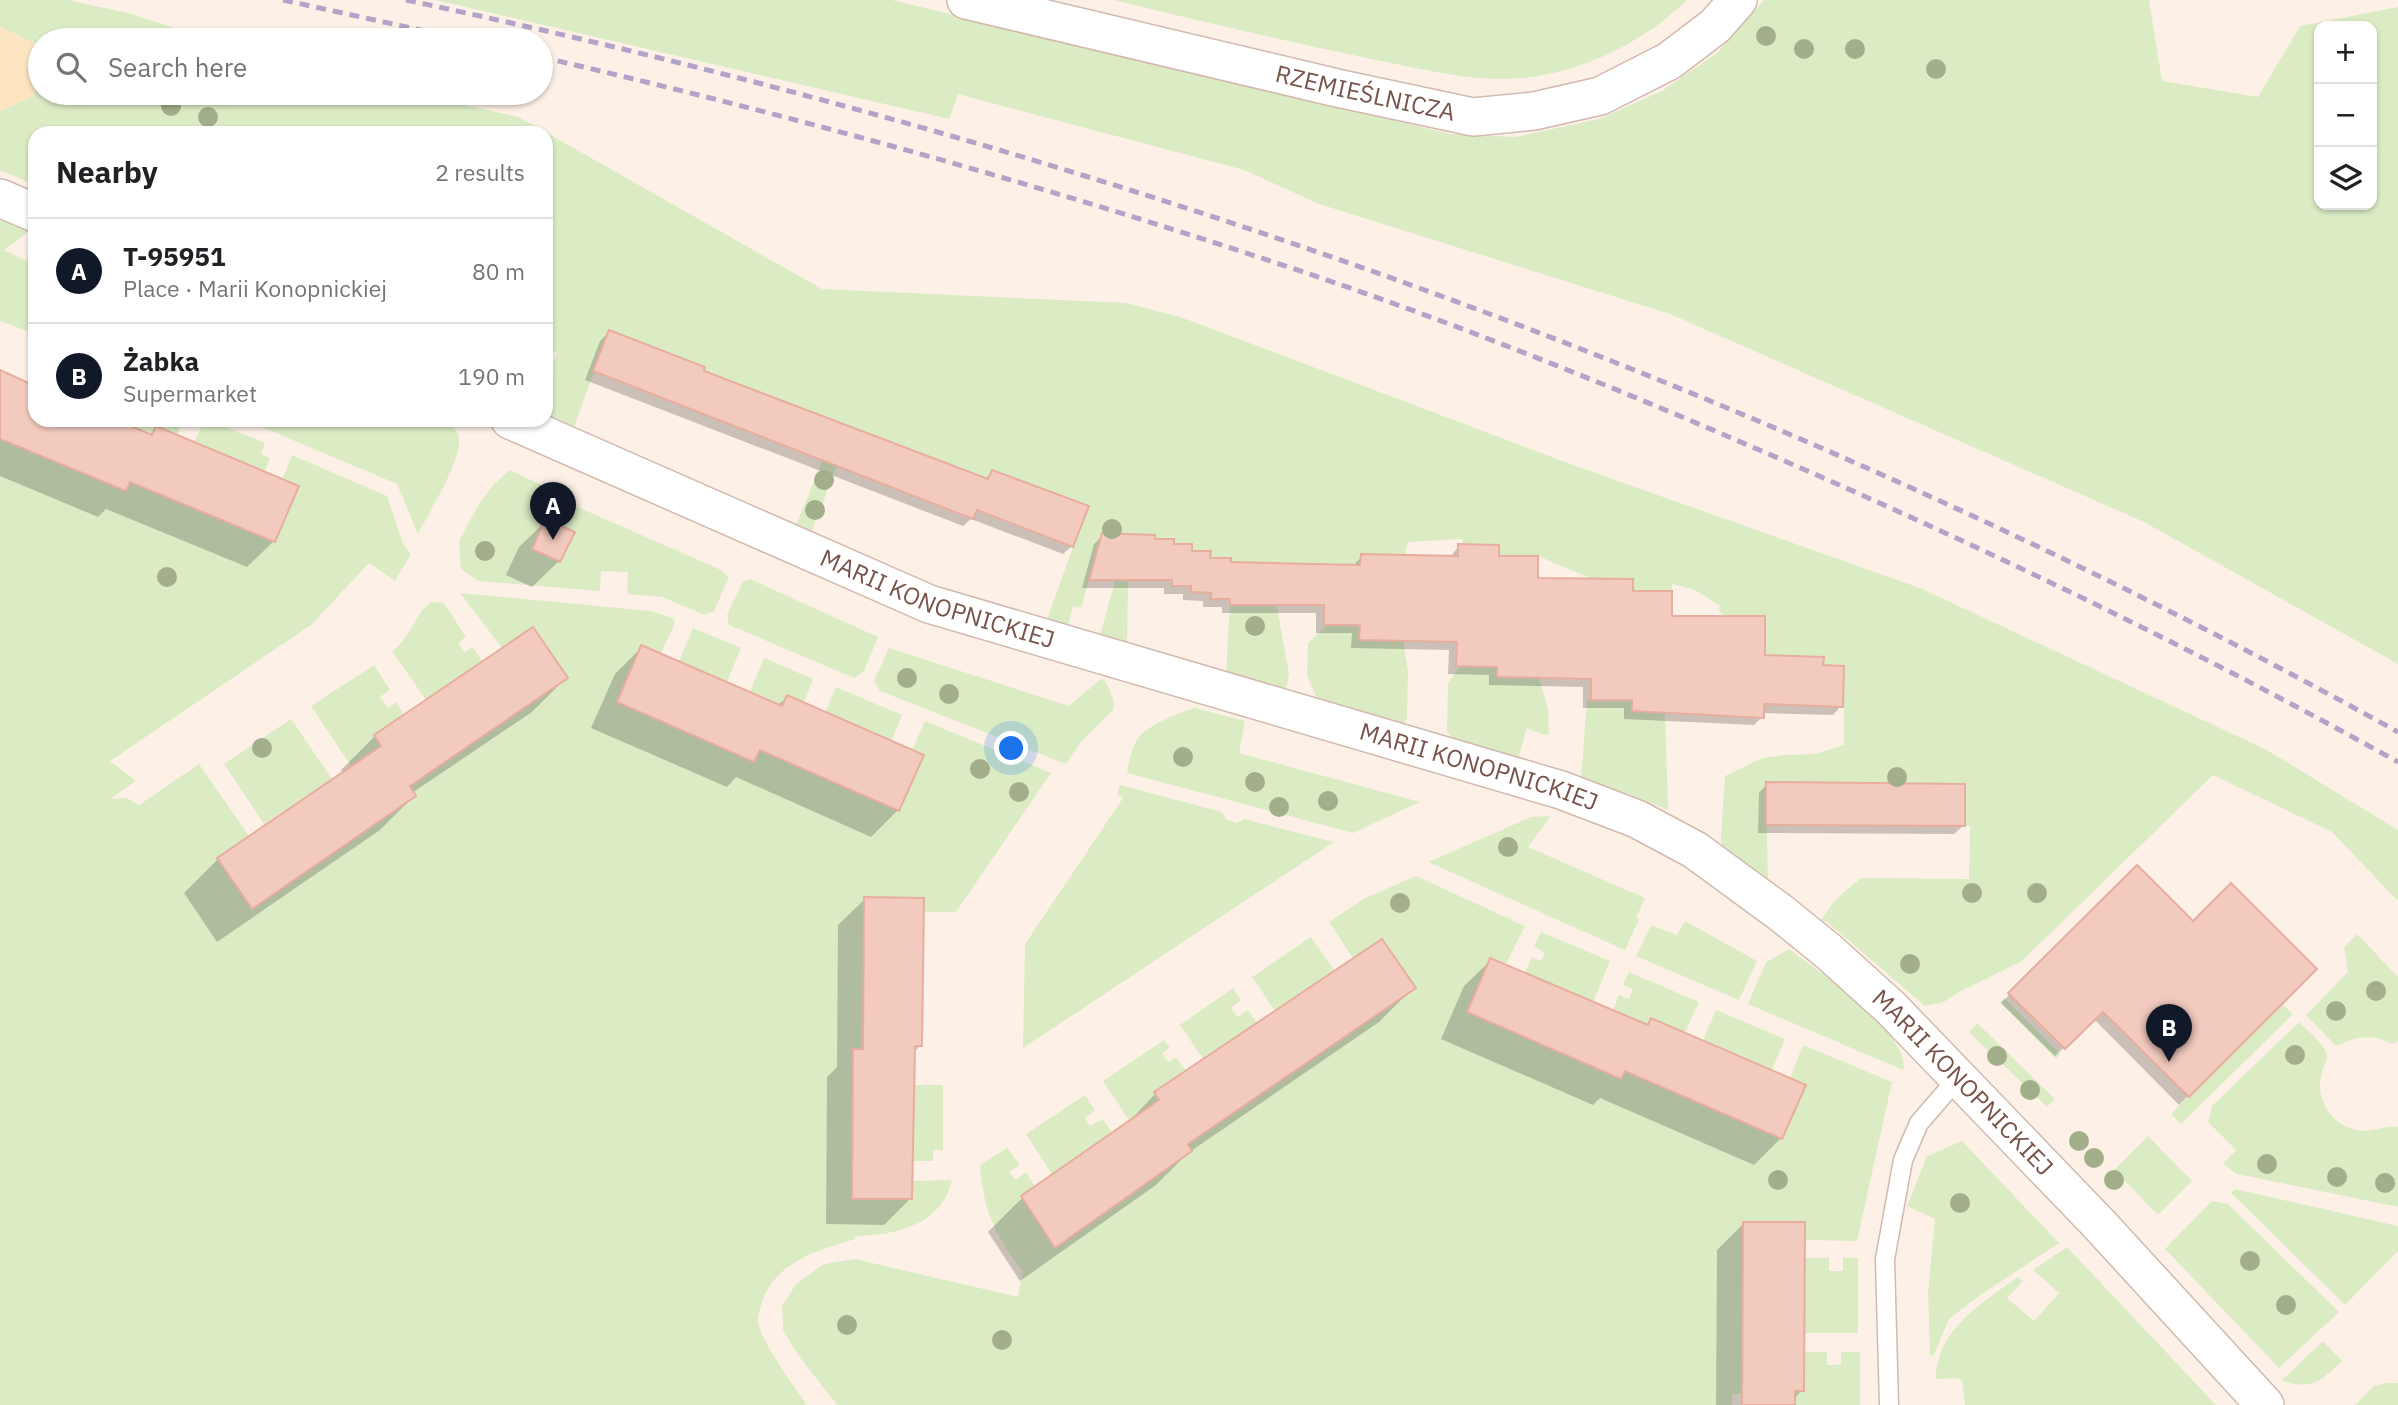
<!DOCTYPE html>
<html lang="en">
<head>
<meta charset="utf-8">
<style>
	:root { --surface:#fff; --page:#f2f2f2; --text:#202124; --muted:#757577; --line:#e0e0e0; --accent:#111827 }
	body { margin:0; font-family:"IBM Plex Sans",sans-serif; background:var(--page); color:var(--text) }
	.controls { position:absolute; right:21px; top:21px; display:grid; overflow:hidden; border-radius:14px; box-shadow:0 2px 5px #0004 }
	.controls button { width:63px; height:63px; display:grid; place-items:center; padding:0; border:0; border-bottom:2px solid var(--line); background:var(--surface); color:var(--text); font:35px sans-serif }
	.you { position:absolute; left:1012px; top:749px; width:24px; height:24px; margin:-18px; border:5px solid #fff; border-radius:50%; background:#1a73e8; box-shadow:0 0 0 10px #1a73e833 }
	.badge { display:grid; place-items:center; width:46px; height:46px; border-radius:50%; background:var(--accent); color:#fff; font-size:23px; font-weight:700 }
	.pin { position:absolute; translate:-50% -58px; filter:drop-shadow(0 2px 4px #0008) }
	.pin::after { content:''; position:absolute; top:37px; width:24px; height:21px; background:inherit; clip-path:polygon(0 0,100% 0,50% 100%) }
	.list { margin:0; padding:0; list-style:none }
	h2 { display:flex; justify-content:space-between; align-items:center; height:91px; margin:0; padding:0 28px; font-size:30px }
	h2 small { font-size:23px; font-weight:400; color:var(--muted) }
	.list li { display:grid; grid-template-columns:46px 1fr auto; gap:21px; align-items:center; box-sizing:border-box; height:105px; padding:0 28px; border-top:2px solid var(--line) }
	.list b { display:block; font-size:26px; white-space:nowrap }
	.list p { margin:0; font-size:23px; white-space:nowrap; color:var(--muted) }
	.list em { font-size:23px; font-style:normal; color:var(--muted) }
	.icon { flex:none; width:38px; height:38px; fill:none; stroke:currentColor; stroke-width:2; stroke-linecap:round; stroke-linejoin:round }
	.map { position:relative; flex:none; width:2398px; height:1405px; overflow:hidden }
	.search { position:absolute; background:var(--surface); box-shadow:0 2px 5px #0004; left:28px; top:28px; width:525px; height:77px; display:flex; align-items:center; gap:18px; box-sizing:border-box; padding:0 24px; border-radius:38px; color:var(--muted); font-size:26px }
	.panel { position:absolute; background:var(--surface); box-shadow:0 2px 5px #0004; left:28px; top:126px; width:525px; height:301px; border-radius:21px }
	.map>svg:first-child { display:block }
	.green { fill:#dbecc5; fill-rule:evenodd }
	.sand { fill:#fde5c1 }
	.shadow { fill:#0003 }
	.building { fill:#f3cabe; stroke:#e7ad9e; stroke-width:2 }
	.lines { fill:none; stroke-linecap:round; stroke-linejoin:round }
	.lane-casing { stroke:#d2b9af; stroke-width:21 }
	.street-casing { stroke:#d2b9af; stroke-width:40 }
	.lane { stroke:#fff; stroke-width:18 }
	.street { stroke:#fff; stroke-width:37 }
	.rail { stroke:#b1a4c8; stroke-width:5; stroke-dasharray:10 7; stroke-linecap:butt }
	.tree { fill:#a3ae8b }
	.labels { text-anchor:middle; stroke-width:5; stroke-linejoin:round; paint-order:stroke }
	.street-label { font-size:24px; fill:#78534a; stroke:#fff5ee }
</style>
</head>
<body>
<div class="map">
<svg width="2398" height="1405" viewBox="0 0 2398 1405">
	<rect width="100%" height="100%" fill="#fdf1e7"/>
	<!-- green -->
	<g class="green">
		<polygon points="0,0 68,0 128,13 212,40 40,40 40,46 0,27"/>
		<path d="M436 0H892L1450 134 1515 137 1599 119 1662 91 1717 53 1764 0H2149L2162 81 2258 97 2300 26 2398 7V664L2144 522 1670 314 1319 204 1244 170 958 94 949 119ZM2319 26H2372V205H2319Z"/>
		<path d="M1113 0H1687C1644 42 1584 72 1523 78 1475 83 1423 69 1376 60 1288 42 1200 21 1113 0Z"/>
		<polygon points="40,76 40,93 409,93 519,117 822,289 1127,303 1183,318 1573,465 1920,588 2267,750 2398,830 2398,901 2332,832 2213,775 2022,961 1957,993 1944,1002 1925,1006 1827,922 1821,920 1835,900 1861,878 1969,879 1970,826 1965,826 1965,784 1766,783 1768,882 1723,850 1721,838 1725,776 1762,758 1783,755 1815,754 1844,745 1844,666 1823,665 1823,657 1765,655 1719,611 1720,606 1695,590 1672,584 1672,591 1633,591 1592,579 1538,556 1499,556 1499,545 1463,544 1462,539 1408,542 1405,555 1361,554 1360,565 1277,562 1277,607 1289,674 1286,691 1226,673 1230,605 1270,605 1270,563 1231,562 1230,558 1210,558 1210,551 1192,551 1174,544 1173,539 1155,539 1154,535 1129,534 1127,644 1100,635 1116,578 1091,572 1081,608 1073,606 1068,627 1047,619 1088,506 992,470 988,479 852,427 811,533 796,525 838,423 704,371 705,367 609,330 574,427 546,415 546,392 554,372 551,369 557,353 546,348 546,133 35,133 35,185 0,170 0,111 33,96"/>
		<polygon points="0,217 31,230 4,250 35,265 35,334 0,321"/>
		<polygon points="116,420 175,420 182,423 177,435 156,426 152,435"/>
		<polygon points="204,420 209,420 265,443 261,454 270,458 265,471 194,443"/>
		<path d="M257 420H448C453 425 458 432 459 439 462 460 428 514 418 534L397 484 257 425Z"/>
		<path d="M0 439 125 491 130 482 298 486 282 479 292 455 387 496 403 544 411 554 395 581 369 563 311 625 110 761 136 781 110 799 126 798 139 805 199 764 249 836 217 858 252 909 416 796 410 786 568 678 533 627 502 648 460 593 651 611 673 618 675 623 661 653 641 645 617 702 754 761 760 750 899 811 924 756 912 750 925 721 1051 773 956 912H923V898L864 897 863 1049 853 1050 852 1198 912 1199V1181L952 1180C942 1225 896 1235 855 1236V1239C819 1250 778 1261 763 1299 761 1305 758 1314 758 1320 759 1340 795 1387 807 1405H0Z"/>
		<polygon points="510,470 556,492 555,497 721,570 729,577 714,611 705,615 662,597 627,594 628,572 601,571 600,591 478,581 461,569 459,541 479,504 494,484"/>
		<polygon points="750,579 878,637 864,671 854,678 729,625 727,615 743,581"/>
		<path d="M432 602 444 603 466 637 458 643 464 652 473 647 483 662 426 700 392 651C413 637 414 612 432 602Z"/>
		<polygon points="1327,625 1360,627 1360,640 1403,641 1408,671 1407,718 1404,723 1317,699 1307,676 1308,643"/>
		<polygon points="693,628 741,648 727,682 679,661"/>
		<path d="M889 648 1069 706 1101 679 1104 680C1110 689 1115 699 1113 710L1080 743 1066 764 880 691 874 681Z"/>
		<polygon points="764,658 813,679 804,702 787,695 782,706 750,692"/>
		<polygon points="374,665 390,690 380,697 388,708 396,702 404,715 381,745 351,766 311,706"/>
		<polygon points="1460,666 1497,667 1498,677 1539,677 1548,709 1549,734 1544,735 1527,728 1518,759 1455,741 1447,732 1448,683"/>
		<polygon points="836,687 902,715 891,741 825,712"/>
		<polygon points="1587,700 1632,700 1632,711 1665,711 1668,810 1632,795 1581,779"/>
		<path d="M1195 708 1245 721 1239 753 1420 802 1353 833 1127 773C1129 761 1132 745 1140 736 1150 724 1181 712 1195 708Z"/>
		<polygon points="291,719 332,779 264,824 224,764"/>
		<polygon points="1120,785 1222,812 1226,819 1237,823 1244,819 1334,842 1023,1048 1025,944 1123,798 1117,794"/>
		<polygon points="1546,816 1550,817 1528,847 1645,898 1636,918 1639,919 1625,950 1428,862 1531,817"/>
		<path d="M1416 876 1525 926 1506 964 1490 958 1467 1012 1620 1079 1625 1071 1782 1139 1806 1085 1790 1078 1803 1045 1892 1082 1857 1241 1805 1240V1222H1743L1742 1394H1732V1405H837L798 1355 783 1330 782 1306 796 1284 824 1264 855 1259 1018 1297 1023 1271C995 1237 983 1209 980 1165L1007 1148 1020 1165 1009 1172 1016 1180 1026 1172 1035 1187 1021 1197 1055 1248 1192 1151 1188 1144 1415 989 1382 939 1353 958 1329 922 1365 898Z"/>
		<polygon points="1685,921 1757,961 1739,1000 1636,956 1651,925 1677,935"/>
		<polygon points="1541,932 1610,961 1593,1002 1525,972 1532,957 1541,961 1545,953 1534,947"/>
		<path d="M2357 934 2398 977V1041L2392 1044C2380 1037 2365 1035 2351 1040 2344 1042 2342 1046 2335 1045L2306 1015 2348 972 2344 947Z"/>
		<polygon points="1311,937 1335,971 1275,1011 1252,977"/>
		<path d="M1789 949C1815 969 1913 1035 1903 1070L1748 1004 1766 962Z"/>
		<polygon points="1629,972 1699,1002 1685,1032 1652,1018 1648,1025 1613,1010 1619,995 1629,999 1633,989 1623,985"/>
		<polygon points="1233,988 1241,1000 1231,1008 1237,1017 1248,1010 1257,1023 1204,1060 1180,1025"/>
		<polygon points="2004,998 2060,1054 2056,1059 2000,1002"/>
		<polygon points="2282,1004 2293,1014 2181,1124 2171,1114"/>
		<polygon points="1716,1010 1785,1039 1772,1070 1703,1040"/>
		<path d="M2299 1022C2307 1030 2326 1045 2327 1055 2327 1062 2322 1069 2321 1076 2316 1100 2332 1125 2356 1130 2372 1134 2385 1124 2398 1127V1207L2237 1174 2223 1164 2236 1150 2208 1122 2212 1106Z"/>
		<polygon points="1977,1023 2055,1099 2047,1107 1969,1032"/>
		<polygon points="1164,1040 1170,1048 1162,1053 1168,1062 1176,1058 1186,1071 1154,1092 1159,1100 1129,1120 1103,1081"/>
		<polygon points="913,1085 943,1085 943,1150 933,1150 933,1161 913,1161"/>
		<polygon points="1085,1095 1095,1110 1085,1118 1090,1126 1103,1119 1113,1134 1052,1174 1026,1134"/>
		<polygon points="2148,1136 2192,1181 2158,1215 2122,1178 2117,1182 2109,1175"/>
		<polygon points="1962,1141 2059,1243 1979,1296 1949,1319 1933,1356 1930,1355 1928,1292 1935,1219 1907,1206 1927,1156"/>
		<polygon points="2235,1189 2398,1226 2398,1251 2345,1305 2231,1193"/>
		<polygon points="2212,1201 2228,1204 2339,1312 2279,1368 2165,1249"/>
		<path d="M2067 1247 2216 1405H1965L1962 1381 1957 1378 1936 1379C1936 1330 1983 1302 2018 1277L2023 1281 2007 1298 2034 1321 2059 1293 2033 1270Z"/>
		<polygon points="1805,1258 1829,1258 1829,1271 1843,1271 1843,1258 1858,1258 1858,1333 1805,1333"/>
		<path d="M2323 1341 2342 1361C2322 1380 2311 1392 2282 1380Z"/>
		<polygon points="1805,1352 1827,1352 1827,1365 1841,1365 1841,1352 1860,1352 1860,1405 1795,1405 1795,1391 1804,1391"/>
		<polygon points="2387,1383 2398,1383 2398,1405 2355,1405 2374,1386"/>
	</g>
	<!-- sand -->
	<polygon class="sand" points="0,27 40,46 40,76 33,96 0,111"/>
	<!-- shadow -->
	<g class="shadow">
		<polygon points="609,332 702,372 985,479 992,472 1072,546 1063,554 971,519 963,526 585,380 600,341"/>
		<polygon points="0,373 35,387 35,420 112,420 149,435 156,428 274,541 247,567 106,509 98,517 0,476"/>
		<polygon points="546,521 559,561 532,587 506,575 519,547"/>
		<polygon points="1103,535 1153,541 1209,559 1229,563 1353,566 1362,556 1450,557 1459,546 1497,558 1536,579 1631,592 1670,618 1763,657 1821,667 1841,706 1833,715 1762,713 1762,717 1754,725 1624,719 1624,708 1583,708 1583,687 1489,685 1489,675 1448,674 1449,650 1351,648 1352,633 1316,633 1316,613 1222,613 1222,607 1203,607 1203,601 1183,600 1183,594 1164,594 1164,588 1082,588 1094,544"/>
		<polygon points="642,647 777,706 787,697 898,810 871,837 736,777 727,787 591,728 615,674"/>
		<polygon points="566,678 532,712 412,793 414,796 380,830 217,942 184,893 218,859 343,774 341,770 375,736"/>
		<polygon points="1767,784 1963,826 1954,834 1758,833 1759,793"/>
		<polygon points="2137,867 2193,924 2315,969 2179,1105 2094,1019 2055,1056 2001,1003"/>
		<polygon points="865,899 921,1045 913,1053 910,1199 884,1225 826,1224 827,1077 837,1067 838,925"/>
		<polygon points="1491,960 1645,1026 1652,1020 1781,1138 1754,1165 1600,1098 1593,1105 1441,1039 1464,986"/>
		<polygon points="1413,988 1379,1022 1188,1153 1156,1185 1020,1281 988,1232 1022,1198 1122,1129 1155,1094"/>
		<polygon points="1744,1223 1802,1390 1793,1400 1793,1405 1716,1405 1717,1250"/>
	</g>
	<!-- building -->
	<g class="building">
		<polygon points="609,330 705,367 704,371 988,479 992,470 1089,506 1073,547 977,510 973,519 593,371"/>
		<polygon points="0,370 35,386 35,420 116,420 152,435 156,426 299,486 275,542 130,482 126,491 0,439"/>
		<polygon points="545,519 575,532 560,562 532,549"/>
		<polygon points="1102,533 1155,535 1155,539 1174,539 1174,544 1192,544 1192,551 1211,551 1210,558 1231,558 1231,562 1360,565 1361,554 1458,556 1458,544 1499,545 1499,556 1538,556 1538,578 1633,579 1633,591 1672,591 1672,616 1765,616 1765,655 1824,657 1823,665 1844,666 1843,707 1764,704 1764,718 1632,711 1632,700 1591,700 1591,679 1497,677 1497,667 1456,666 1457,642 1359,640 1360,625 1324,625 1324,605 1230,605 1230,599 1211,599 1211,593 1191,592 1191,586 1172,586 1172,580 1089,580"/>
		<polygon points="533,627 568,678 410,786 416,796 252,909 217,858 381,746 374,735"/>
		<polygon points="641,645 782,706 787,695 924,755 899,811 760,750 754,762 617,702"/>
		<polygon points="1766,782 1965,784 1965,826 1766,825"/>
		<polygon points="2137,865 2193,921 2231,883 2317,969 2189,1097 2103,1012 2065,1049 2008,993"/>
		<polygon points="864,897 924,898 922,1046 915,1046 912,1199 852,1199 853,1049 863,1049"/>
		<polygon points="1382,939 1416,988 1188,1144 1192,1151 1055,1248 1021,1196 1159,1100 1154,1092"/>
		<polygon points="1490,958 1648,1025 1651,1018 1806,1085 1782,1139 1625,1071 1621,1079 1467,1012"/>
		<polygon points="1743,1222 1805,1222 1804,1391 1795,1391 1795,1405 1742,1405"/>
	</g>
	<g class="lines">
		<defs>
			<polyline id="lane" points="1889,1405 1885,1259 1903,1160 1919,1123 1958,1078"/>
			<g id="street">
				<path id="s1" d="M966 0 1337 88 1473 117 1534 111 1600 96 1669 61 1715 26 1738 0"/>
				<polyline points="0,198 35,213"/>
				<path id="s2" d="M510 420 929 604 1561 790 1637 819 1695 850 1781 913 1828 951 1891 1008 2099 1224 2265 1405"/>
			</g>
		</defs>
		<!-- lane casing -->
		<use href="#lane" class="lane-casing"/>
		<!-- street casing -->
		<use href="#street" class="street-casing"/>
		<!-- lane -->
		<use href="#lane" class="lane"/>
		<!-- street -->
		<use href="#street" class="street"/>
		<!-- rail -->
		<g class="rail">
			<polyline points="283,0 466,40"/>
			<path d="M406 0C1101 147 1776 387 2398 732"/>
			<path d="M541 57C804 118 1065 191 1321 278 1476 331 1628 393 1778 458 1989 550 2197 650 2398 762"/>
		</g>
	</g>
	<!-- trees -->
	<g class="tree">
		<circle cx="1766" cy="36" r="10"/>
		<circle cx="1804" cy="49" r="10"/>
		<circle cx="1855" cy="49" r="10"/>
		<circle cx="1936" cy="69" r="10"/>
		<circle cx="171" cy="106" r="10"/>
		<circle cx="208" cy="117" r="10"/>
		<circle cx="824" cy="480" r="10"/>
		<circle cx="815" cy="510" r="10"/>
		<circle cx="1112" cy="529" r="10"/>
		<circle cx="485" cy="551" r="10"/>
		<circle cx="167" cy="577" r="10"/>
		<circle cx="1255" cy="626" r="10"/>
		<circle cx="907" cy="678" r="10"/>
		<circle cx="949" cy="694" r="10"/>
		<circle cx="262" cy="748" r="10"/>
		<circle cx="1183" cy="757" r="10"/>
		<circle cx="980" cy="769" r="10"/>
		<circle cx="1897" cy="777" r="10"/>
		<circle cx="1255" cy="782" r="10"/>
		<circle cx="1019" cy="792" r="10"/>
		<circle cx="1328" cy="801" r="10"/>
		<circle cx="1279" cy="807" r="10"/>
		<circle cx="1508" cy="847" r="10"/>
		<circle cx="1972" cy="893" r="10"/>
		<circle cx="2037" cy="893" r="10"/>
		<circle cx="1400" cy="903" r="10"/>
		<circle cx="1910" cy="964" r="10"/>
		<circle cx="2376" cy="991" r="10"/>
		<circle cx="2336" cy="1011" r="10"/>
		<circle cx="2295" cy="1055" r="10"/>
		<circle cx="1997" cy="1056" r="10"/>
		<circle cx="2030" cy="1090" r="10"/>
		<circle cx="2079" cy="1141" r="10"/>
		<circle cx="2094" cy="1158" r="10"/>
		<circle cx="2267" cy="1164" r="10"/>
		<circle cx="2337" cy="1177" r="10"/>
		<circle cx="1778" cy="1180" r="10"/>
		<circle cx="2114" cy="1180" r="10"/>
		<circle cx="2385" cy="1183" r="10"/>
		<circle cx="1960" cy="1203" r="10"/>
		<circle cx="2250" cy="1261" r="10"/>
		<circle cx="2286" cy="1305" r="10"/>
		<circle cx="847" cy="1325" r="10"/>
		<circle cx="1002" cy="1340" r="10"/>
	</g>
	<g class="labels">
		<!-- street labels -->
		<g class="street-label">
			<text dy="8" stroke="none"><textPath href="#s1" startOffset="410">RZEMIEŚLNICZA</textPath></text>
			<text dy="8" stroke="none"><textPath href="#s2" startOffset="464">MARII KONOPNICKIEJ</textPath></text>
			<text dy="8" stroke="none"><textPath href="#s2" startOffset="1031">MARII KONOPNICKIEJ</textPath></text>
			<text dy="8" stroke="none"><textPath href="#s2" startOffset="1619">MARII KONOPNICKIEJ</textPath></text>
		</g>
	</g>
</svg>
<div class="controls">
<button>+</button>
<button>−</button>
<button><svg class="icon" aria-label="layers" viewBox="0 0 24 24"><path d="M12 4l9 5-9 5-9-5zM3 14l9 5 9-5"/></svg></button>
</div>
<div class="you"></div>
<div class="pin badge" style="left:553px;top:540px">A</div>
<div class="pin badge" style="left:2169px;top:1062px">B</div>
<div class="search"><svg class="icon" aria-label="search" viewBox="0 0 24 24"><circle cx="10" cy="10" r="6"/><path d="M15 15l6 6"/></svg>Search here</div>
<section class="panel">
<h2>Nearby<small>2 results</small></h2>
<ul class="list">
<li><span class="badge">A</span><div><b>T-95951</b><p>Place · Marii Konopnickiej</p></div><em>80 m</em></li>
<li><span class="badge">B</span><div><b>Żabka</b><p>Supermarket</p></div><em>190 m</em></li>
</ul>
</section>
</div>
</body>
</html>
